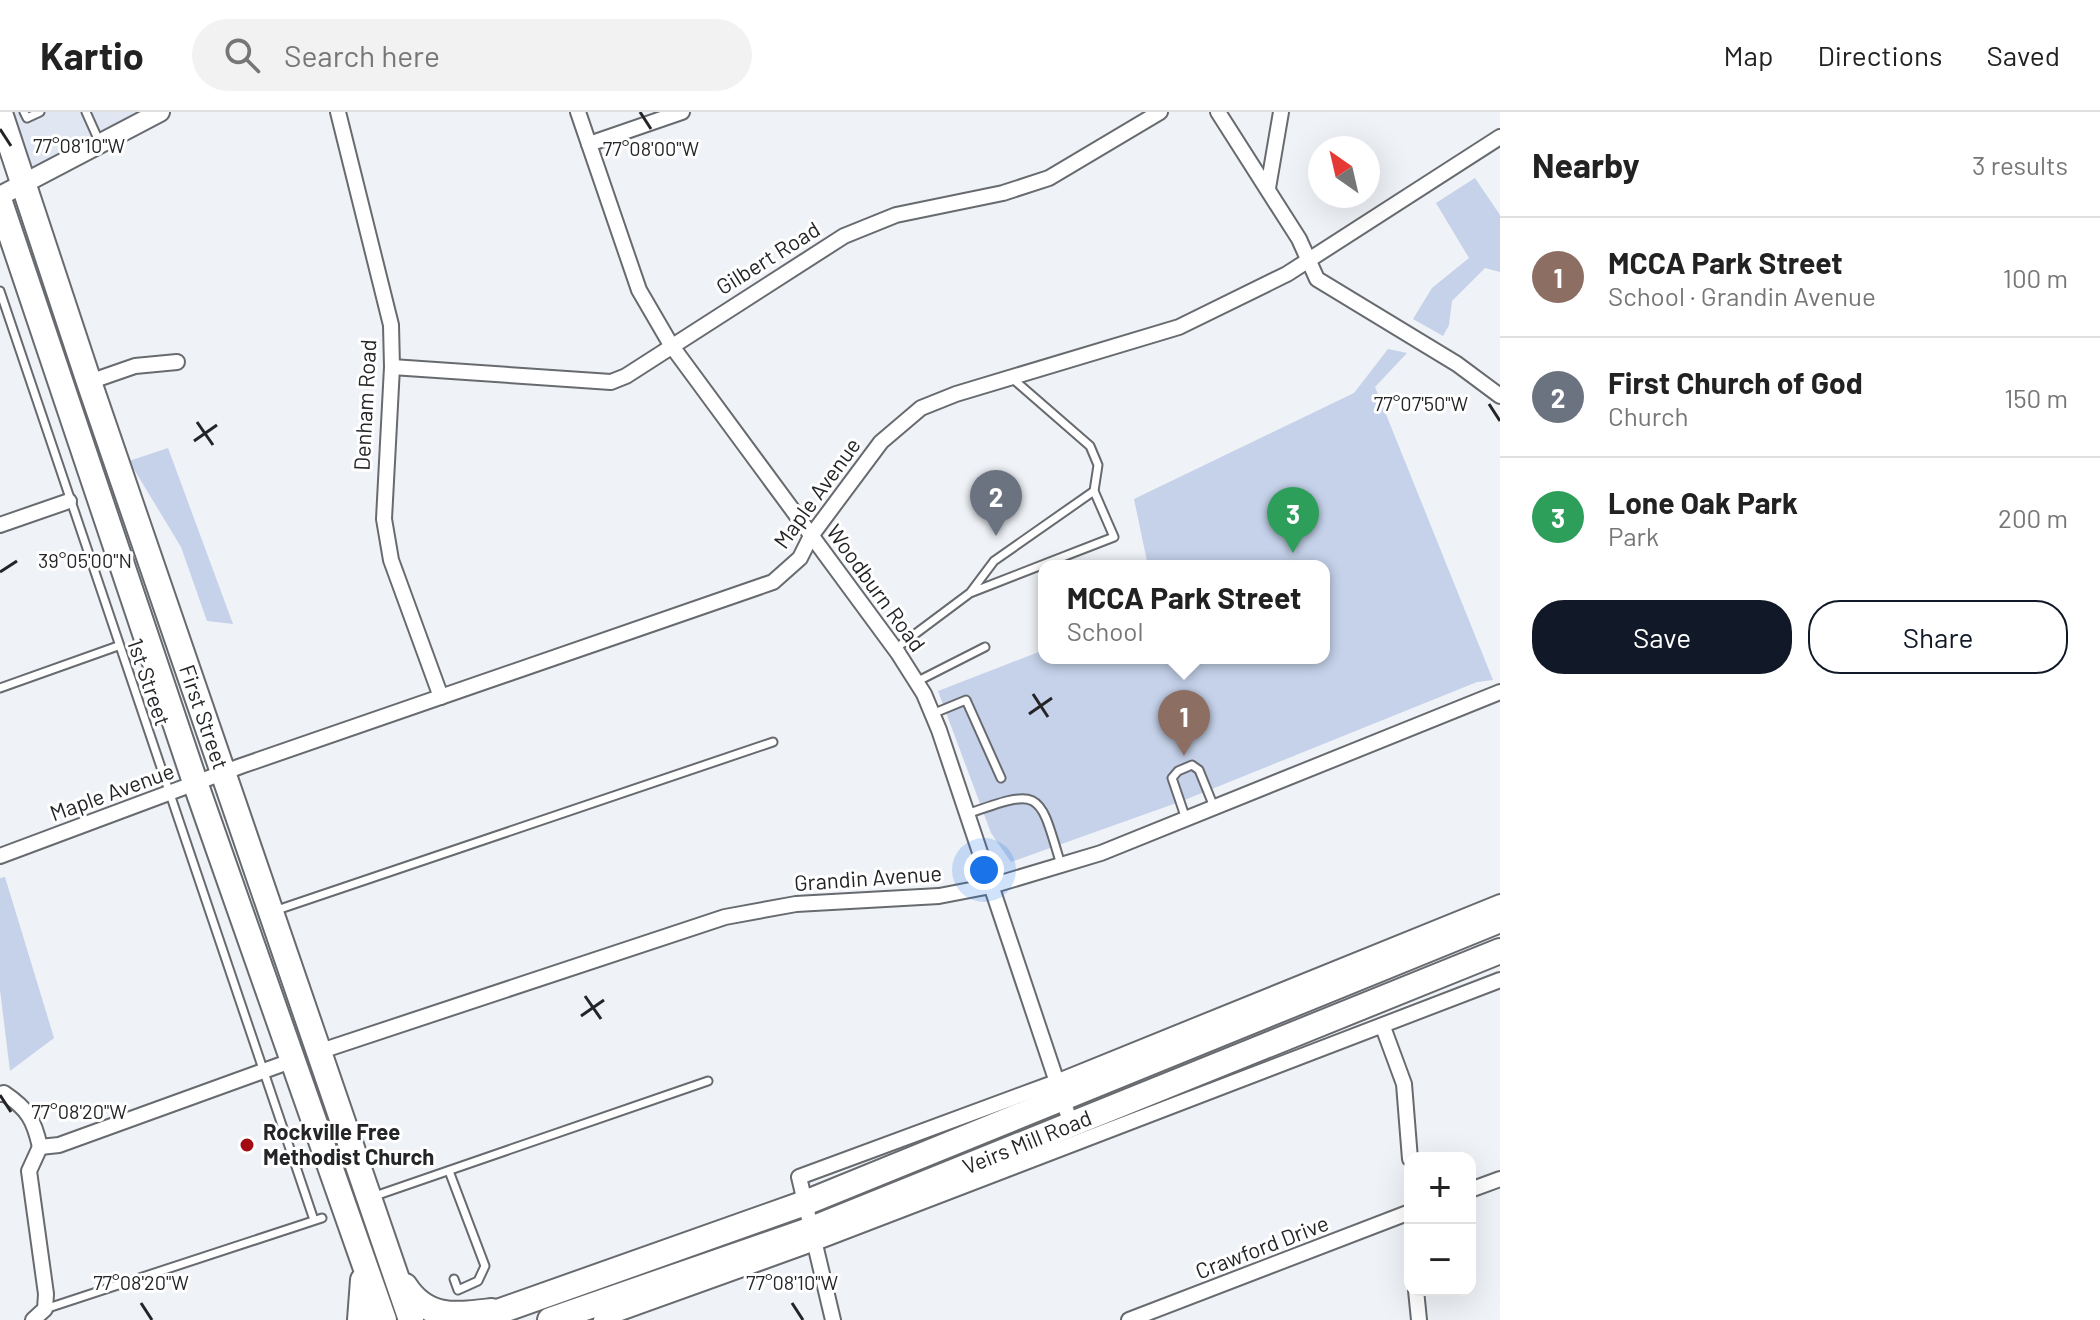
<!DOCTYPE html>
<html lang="en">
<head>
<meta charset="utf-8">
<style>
	:root { --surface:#fff; --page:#f2f2f2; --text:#222; --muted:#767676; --line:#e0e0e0; --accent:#111827 }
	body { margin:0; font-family:Barlow,sans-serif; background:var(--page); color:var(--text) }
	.controls { position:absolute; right:24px; bottom:24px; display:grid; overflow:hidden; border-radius:16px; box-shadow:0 8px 32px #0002 }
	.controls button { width:72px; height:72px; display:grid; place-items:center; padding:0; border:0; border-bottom:2px solid var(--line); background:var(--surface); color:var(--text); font:40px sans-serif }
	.compass { position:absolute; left:1308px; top:24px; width:72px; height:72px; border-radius:50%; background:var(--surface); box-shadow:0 8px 32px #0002; rotate:326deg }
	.you { position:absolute; left:984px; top:758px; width:28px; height:28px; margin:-20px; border:6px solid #fff; border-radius:50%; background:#1a73e8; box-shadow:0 0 0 12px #1a73e833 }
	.badge { display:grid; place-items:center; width:52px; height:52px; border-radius:50%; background:var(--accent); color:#fff; font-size:26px; font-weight:700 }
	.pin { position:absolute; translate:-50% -66px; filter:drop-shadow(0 2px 4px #0008) }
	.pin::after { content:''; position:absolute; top:42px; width:28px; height:24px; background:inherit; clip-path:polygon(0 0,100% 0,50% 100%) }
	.popup { position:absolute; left:1038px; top:448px; width:292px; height:104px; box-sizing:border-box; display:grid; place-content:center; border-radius:16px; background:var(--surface); filter:drop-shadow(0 2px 6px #0005); font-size:26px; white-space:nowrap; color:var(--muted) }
	.popup b { font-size:30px; color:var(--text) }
	.popup::after { content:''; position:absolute; left:50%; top:100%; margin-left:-16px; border:16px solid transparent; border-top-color:var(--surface) }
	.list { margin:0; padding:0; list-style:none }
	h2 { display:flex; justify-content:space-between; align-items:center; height:104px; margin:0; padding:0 32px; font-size:34px }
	h2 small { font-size:26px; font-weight:400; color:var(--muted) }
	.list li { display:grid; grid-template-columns:52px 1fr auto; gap:24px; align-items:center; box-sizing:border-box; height:120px; padding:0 32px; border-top:2px solid var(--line) }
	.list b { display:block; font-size:30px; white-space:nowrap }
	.list p { margin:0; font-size:26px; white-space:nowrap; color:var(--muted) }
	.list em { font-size:26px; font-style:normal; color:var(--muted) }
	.actions { display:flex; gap:16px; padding:24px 32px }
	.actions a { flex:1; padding:18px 0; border:2px solid var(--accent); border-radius:32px; text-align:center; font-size:28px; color:var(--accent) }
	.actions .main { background:var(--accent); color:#fff }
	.icon { flex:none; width:44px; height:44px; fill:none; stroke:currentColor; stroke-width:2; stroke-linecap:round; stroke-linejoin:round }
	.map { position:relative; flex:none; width:1500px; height:1208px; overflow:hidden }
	header { display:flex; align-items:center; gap:48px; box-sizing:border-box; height:112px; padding:0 40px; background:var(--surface); border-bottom:2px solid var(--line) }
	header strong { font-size:38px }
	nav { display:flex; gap:44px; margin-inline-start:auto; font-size:28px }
	.search { width:560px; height:72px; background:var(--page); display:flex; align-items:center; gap:20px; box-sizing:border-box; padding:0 28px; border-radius:44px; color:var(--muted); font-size:30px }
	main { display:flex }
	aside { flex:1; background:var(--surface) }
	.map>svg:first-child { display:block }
	.built { fill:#e0e6f2 }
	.green { fill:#c5d2ea }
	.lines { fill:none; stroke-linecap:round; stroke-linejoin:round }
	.service-casing { stroke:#676a6e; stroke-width:11 }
	.minor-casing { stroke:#676a6e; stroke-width:18 }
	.tertiary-casing { stroke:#676a6e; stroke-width:22 }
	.primary-casing { stroke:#676a6e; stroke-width:28 }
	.service { stroke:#fff; stroke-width:7 }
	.minor { stroke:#fff; stroke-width:14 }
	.tertiary { stroke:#fff; stroke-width:18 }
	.primary { stroke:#fff; stroke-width:24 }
	.ticks { fill:none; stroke:#242527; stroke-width:3 }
	.poi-dot { fill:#a30a12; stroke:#fff; stroke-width:3 }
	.labels { text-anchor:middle; stroke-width:6; stroke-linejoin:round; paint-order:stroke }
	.street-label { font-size:22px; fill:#242527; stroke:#fff }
	.poi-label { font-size:22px; font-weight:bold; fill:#242527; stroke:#fff; text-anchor:start }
	.ticks-label { font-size:20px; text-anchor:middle; fill:#242527; stroke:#fff; stroke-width:6; stroke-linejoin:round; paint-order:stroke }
</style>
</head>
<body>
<header>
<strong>Kartio</strong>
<div class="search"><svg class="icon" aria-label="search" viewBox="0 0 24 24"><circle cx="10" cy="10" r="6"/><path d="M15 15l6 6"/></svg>Search here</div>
<nav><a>Map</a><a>Directions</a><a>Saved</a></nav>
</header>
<main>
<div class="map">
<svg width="1500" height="1208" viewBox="0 0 1500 1208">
	<rect width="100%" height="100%" fill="#eff2f7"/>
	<!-- built -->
	<polygon class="built" points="0,0 160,0 23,69"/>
	<!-- green -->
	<g class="green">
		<polygon points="1475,66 1500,103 1500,160 1485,156 1452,189 1449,213 1443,224 1413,207 1432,176 1469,146 1436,91"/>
		<polygon points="1388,237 1407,241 1375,275 1493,568 1477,570 1182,689 1011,750 991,721 938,579 1044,538 1044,546 1324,546 1324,454 1148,454 1134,387 1354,281"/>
		<polygon points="168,336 233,512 207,509 181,435 129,349"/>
		<polygon points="5,765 54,926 10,959 0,878 0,766"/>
	</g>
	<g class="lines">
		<defs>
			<g id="service">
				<polyline points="24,0 27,6 40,0"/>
				<polyline points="86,0 99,29"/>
				<polyline points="0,179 314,1108"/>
				<polyline points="1013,267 1090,334 1098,353 1094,379"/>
				<polyline points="895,537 970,481 1114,425 1094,379 994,449 970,481"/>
				<polyline points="916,570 985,535"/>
				<polyline points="0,576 118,534"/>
				<polyline points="932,602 966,588 1001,666"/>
				<path d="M967 702C1042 675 1039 679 1061 753"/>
				<polyline points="1186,707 1172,666 1178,659 1192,653 1199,658 1214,695"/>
				<polyline points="274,799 773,630"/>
				<polyline points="449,1059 485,1154 478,1169 458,1178 454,1167"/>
				<polyline points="372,1085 708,969"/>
				<polyline points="45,1197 322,1106"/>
			</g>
			<g id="minor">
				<polyline points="338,0 391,213 392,255 384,407 391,448 441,585"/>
				<polyline points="578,0 639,178 671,233 898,541 924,582 939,618 1071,1012"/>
				<polyline points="1218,0 1299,127 1317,167 1457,252 1500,284"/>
				<polyline points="589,32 682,0"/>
				<polyline points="1268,76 1281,0"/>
				<polyline points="392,255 611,270 626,264 844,124 896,103 1003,81 1049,66 1160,0"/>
				<polyline points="89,270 135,254 177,250"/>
				<polyline points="0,413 69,389"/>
				<polyline points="0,744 241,654 773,470 800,446 811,424 881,330 921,296 956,282 1179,215 1287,162 1500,25"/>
				<polyline points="1383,915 1404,972 1410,1047"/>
				<polyline points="321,939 725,805 796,792 939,784 991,774 1101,741 1500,580"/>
				<path d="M0 982 4 981C28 997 34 1008 40 1035"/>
				<polyline points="40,1035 59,1033 291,949"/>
				<polyline points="1470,1078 1500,1067"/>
				<polyline points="1416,1178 1419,1208"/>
				<polyline points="33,1208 45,1197 46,1182 29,1059 40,1035"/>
				<polyline points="601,1208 815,1131 1500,868"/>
				<polyline points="833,1208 799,1065 1056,970 1500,790"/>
				<polyline points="1129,1208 1410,1100"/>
			</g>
			<polyline id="tertiary" points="0,84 160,0"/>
			<g id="primary">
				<polyline points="0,1 89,270 411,1208"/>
				<polyline points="0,90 196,673 384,1208"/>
				<path d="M405 1174C427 1208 456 1203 492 1199"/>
				<polyline points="360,1208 363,1168"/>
				<polyline points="475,1208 805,1091 1500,808"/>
				<polyline points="550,1208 812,1117 1500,839"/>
			</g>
		</defs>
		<!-- service casing -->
		<use href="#service" class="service-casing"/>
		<!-- minor casing -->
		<use href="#minor" class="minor-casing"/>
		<!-- tertiary casing -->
		<use href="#tertiary" class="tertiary-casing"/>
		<!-- primary casing -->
		<use href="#primary" class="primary-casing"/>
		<!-- service -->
		<use href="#service" class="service"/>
		<!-- minor -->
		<use href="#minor" class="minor"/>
		<!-- tertiary -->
		<use href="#tertiary" class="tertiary"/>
		<!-- primary -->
		<use href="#primary" class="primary"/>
	</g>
	<!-- ticks -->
	<path class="ticks" d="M640 0 651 17M0 17 11 34M1489 292 1500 309M197 310 213 333M194 329 217 313M0 460 17 449M1033 582 1048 605M1029 602 1052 586M585 884 601 907M581 904 604 888M0 983 11 1000M141 1191 152 1208M792 1191 803 1208"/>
	<!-- markers -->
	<circle class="poi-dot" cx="247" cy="1033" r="8"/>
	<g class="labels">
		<!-- street labels -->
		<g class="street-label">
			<text transform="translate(768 146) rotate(-32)" y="8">Gilbert Road</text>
			<text transform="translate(365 293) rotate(-87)" y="8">Denham Road</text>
			<text transform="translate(817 381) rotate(-54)" y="8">Maple Avenue</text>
			<text transform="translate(876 476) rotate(54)" y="8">Woodburn Road</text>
			<text transform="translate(149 570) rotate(71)" y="8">1st Street</text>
			<text transform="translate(204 605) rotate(71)" y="8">First Street</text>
			<text transform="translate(112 680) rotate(-20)" y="8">Maple Avenue</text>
			<text transform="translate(868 766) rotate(-4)" y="8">Grandin Avenue</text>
			<text transform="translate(1027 1030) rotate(-22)" y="8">Veirs Mill Road</text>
			<text transform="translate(1262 1135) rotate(-21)" y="8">Crawford Drive</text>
		</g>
		<!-- poi labels -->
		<g class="poi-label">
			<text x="263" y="1028">Rockville Free<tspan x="263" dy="25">Methodist Church</tspan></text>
		</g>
	</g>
	<g class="ticks-label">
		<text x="79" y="41">77°08'10"W</text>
		<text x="651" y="44">77°08'00"W</text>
		<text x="1421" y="299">77°07'50"W</text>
		<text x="85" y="456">39°05'00"N</text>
		<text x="79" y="1007">77°08'20"W</text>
		<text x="141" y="1178">77°08'20"W</text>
		<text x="792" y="1178">77°08'10"W</text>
	</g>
</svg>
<div class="controls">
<button>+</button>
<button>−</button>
</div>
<svg class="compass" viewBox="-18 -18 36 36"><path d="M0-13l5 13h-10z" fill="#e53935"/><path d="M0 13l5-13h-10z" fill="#767676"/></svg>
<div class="you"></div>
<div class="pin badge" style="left:1184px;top:644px;background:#8d6e63">1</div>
<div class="popup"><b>MCCA Park Street</b>School</div>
<div class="pin badge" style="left:996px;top:424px;background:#6b7280">2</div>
<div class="pin badge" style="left:1293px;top:441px;background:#2e9e5b">3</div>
</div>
<aside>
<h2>Nearby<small>3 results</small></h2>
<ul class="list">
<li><span class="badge" style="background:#8d6e63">1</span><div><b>MCCA Park Street</b><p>School · Grandin Avenue</p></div><em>100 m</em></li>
<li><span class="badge" style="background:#6b7280">2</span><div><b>First Church of God</b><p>Church</p></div><em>150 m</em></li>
<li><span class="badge" style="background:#2e9e5b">3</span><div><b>Lone Oak Park</b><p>Park</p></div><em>200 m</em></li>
</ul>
<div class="actions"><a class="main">Save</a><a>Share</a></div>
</aside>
</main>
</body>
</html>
